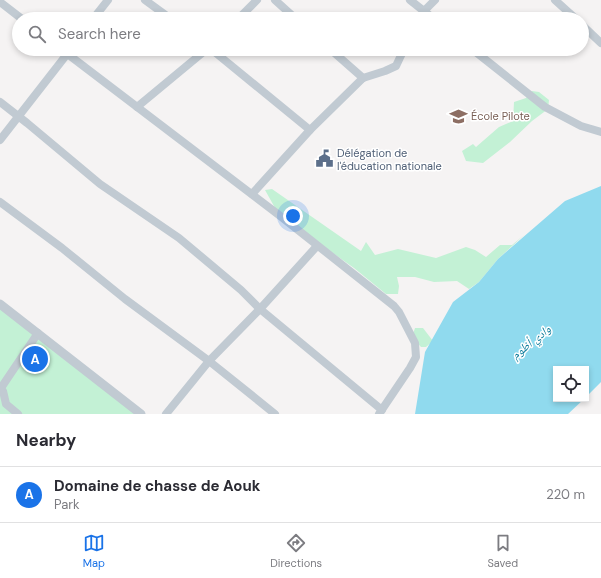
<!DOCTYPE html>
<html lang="en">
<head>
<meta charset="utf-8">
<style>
	:root { --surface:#fff; --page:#f7f7f7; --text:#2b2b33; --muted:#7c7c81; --line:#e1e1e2; --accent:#1a73e8 }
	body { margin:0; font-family:"DM Sans","Noto Naskh Arabic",sans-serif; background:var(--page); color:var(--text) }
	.controls { position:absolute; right:12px; bottom:12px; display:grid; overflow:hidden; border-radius:0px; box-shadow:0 2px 6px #0003 }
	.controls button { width:36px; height:36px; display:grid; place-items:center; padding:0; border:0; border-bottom:1px solid var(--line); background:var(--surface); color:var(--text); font:20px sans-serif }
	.you { position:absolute; left:293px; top:216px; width:14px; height:14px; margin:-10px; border:3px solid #fff; border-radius:50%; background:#1a73e8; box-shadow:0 0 0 6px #1a73e833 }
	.badge { display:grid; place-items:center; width:26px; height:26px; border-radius:50%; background:var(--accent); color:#fff; font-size:13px; font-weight:700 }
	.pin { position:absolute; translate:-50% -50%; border:2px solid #fff; box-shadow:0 1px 4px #0006 }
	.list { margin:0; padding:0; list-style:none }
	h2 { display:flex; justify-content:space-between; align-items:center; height:52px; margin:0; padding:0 16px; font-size:17px }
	h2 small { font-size:13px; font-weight:400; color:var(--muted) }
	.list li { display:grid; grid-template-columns:26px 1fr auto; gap:12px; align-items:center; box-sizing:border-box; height:56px; padding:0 16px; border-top:1px solid var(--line) }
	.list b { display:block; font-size:15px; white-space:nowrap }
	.list p { margin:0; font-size:13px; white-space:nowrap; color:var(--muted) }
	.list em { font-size:13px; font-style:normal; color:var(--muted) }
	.icon { flex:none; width:22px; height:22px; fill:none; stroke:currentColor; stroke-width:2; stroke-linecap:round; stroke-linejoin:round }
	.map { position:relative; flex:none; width:601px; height:414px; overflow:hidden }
	.search { position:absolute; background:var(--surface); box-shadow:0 2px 6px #0003; left:12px; right:12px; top:12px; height:44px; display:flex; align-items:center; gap:10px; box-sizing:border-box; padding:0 14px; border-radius:22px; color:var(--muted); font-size:15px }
	.sheet { height:108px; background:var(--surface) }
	nav { display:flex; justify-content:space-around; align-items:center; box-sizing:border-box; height:56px; border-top:1px solid var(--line); background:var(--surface); font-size:11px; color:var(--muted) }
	nav a { display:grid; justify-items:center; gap:2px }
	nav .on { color:var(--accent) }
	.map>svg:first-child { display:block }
	.green { fill:#c3f1d5 }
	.water { fill:#90daee }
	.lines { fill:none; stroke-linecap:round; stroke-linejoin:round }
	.minor { stroke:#c1cad2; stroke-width:8 }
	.tertiary { stroke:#c1cad2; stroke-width:9 }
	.labels { text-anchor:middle; stroke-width:3; stroke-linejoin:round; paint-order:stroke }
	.education-label { font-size:11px; fill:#785e54; stroke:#fff; text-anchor:start }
	.service-label { font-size:11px; fill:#4e5e75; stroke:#fff; text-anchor:start }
	.water-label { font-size:12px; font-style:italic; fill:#0c7c9b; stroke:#fff }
</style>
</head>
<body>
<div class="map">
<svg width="601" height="414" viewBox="0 0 601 414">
	<rect width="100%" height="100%" fill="#f5f3f3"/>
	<!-- green -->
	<g class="green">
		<polygon points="532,91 539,92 549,100 548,109 532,121 510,142 483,163 466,161 462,151 473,144 476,147 499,127 513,121 514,102 526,98"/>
		<polygon points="272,189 361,251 366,242 375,255 398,249 436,258 466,247 475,250 486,257 500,245 512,245 524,235 498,259 479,282 469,289 457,281 434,282 415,277 397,277 399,286 398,294 386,294 354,268 279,215 265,190"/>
		<polygon points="0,304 142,414 0,414"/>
		<polygon points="415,328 423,328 433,341 426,347 421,347 412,337"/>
	</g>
	<!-- water -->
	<polygon class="water" points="601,186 601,382 586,397 586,369 556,369 556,399 584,399 568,414 415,414 425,352 453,302 479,282 498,259 565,201"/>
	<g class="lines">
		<!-- minor -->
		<g class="minor">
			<polyline points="145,0 171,19"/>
			<polyline points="275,0 296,19"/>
			<polyline points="410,0 434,19"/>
			<polyline points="555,0 576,19"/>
			<polyline points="0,2 22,19"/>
			<polyline points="93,19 108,0"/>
			<polyline points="238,19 257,0"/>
			<polyline points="420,19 424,11 435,0"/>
			<polyline points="582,25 601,43"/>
			<polyline points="61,49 279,215 394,306 399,312 415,343 416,357 410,368 379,414"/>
			<polyline points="211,49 310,130"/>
			<polyline points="330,49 363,78"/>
			<polyline points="472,49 545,107 581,126 601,132"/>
			<polyline points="0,102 27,123 100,184 179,238 241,290 260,309 382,410"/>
			<polyline points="137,107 207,49"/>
			<polyline points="0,140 71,49"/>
			<polyline points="252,194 310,130 363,78 385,71 396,66 404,49"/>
			<polyline points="0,202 62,248 125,299 209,361 275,414"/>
			<polyline points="0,388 3,391 6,404 18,414"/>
			<polyline points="1,388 38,333"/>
			<polyline points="166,414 209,361 260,309 317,246"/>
		</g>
		<!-- tertiary -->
		<polyline class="tertiary" points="0,304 141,414"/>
	</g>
	<!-- icons -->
	<defs>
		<symbol id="school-bare" viewBox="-9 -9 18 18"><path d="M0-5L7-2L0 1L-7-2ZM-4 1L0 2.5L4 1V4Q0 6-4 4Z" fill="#8d6e63" stroke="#fff" stroke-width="2.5" paint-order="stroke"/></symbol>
		<symbol id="civic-bare" viewBox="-9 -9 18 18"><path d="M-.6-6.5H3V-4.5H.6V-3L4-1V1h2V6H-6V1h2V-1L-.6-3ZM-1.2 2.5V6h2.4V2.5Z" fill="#5c6f8a" stroke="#fff" stroke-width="2.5" paint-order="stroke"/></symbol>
	</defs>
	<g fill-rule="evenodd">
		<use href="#school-bare" x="446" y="104" width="25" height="25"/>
		<use href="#civic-bare" x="312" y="146" width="25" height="25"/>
	</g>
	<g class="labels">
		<!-- education labels -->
		<g class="education-label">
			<text x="471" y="120">École Pilote</text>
		</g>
		<!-- service labels -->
		<g class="service-label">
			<text x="337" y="157">Délégation de<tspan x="337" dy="13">l'éducation nationale</tspan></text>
		</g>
		<!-- water labels -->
		<g class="water-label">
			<text transform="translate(531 342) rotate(-39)" y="4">وادي أظوم</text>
		</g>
	</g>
</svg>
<div class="controls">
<button><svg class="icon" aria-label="locate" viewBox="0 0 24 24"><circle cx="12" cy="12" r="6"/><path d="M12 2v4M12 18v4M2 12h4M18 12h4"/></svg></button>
</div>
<div class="you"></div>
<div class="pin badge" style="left:35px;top:359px">A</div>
<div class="search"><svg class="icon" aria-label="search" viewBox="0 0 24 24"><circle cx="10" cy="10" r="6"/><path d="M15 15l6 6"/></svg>Search here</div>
</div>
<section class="sheet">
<h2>Nearby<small></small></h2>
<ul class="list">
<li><span class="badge">A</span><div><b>Domaine de chasse de Aouk</b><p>Park</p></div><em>220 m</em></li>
</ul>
</section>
<nav>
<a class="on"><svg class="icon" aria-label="map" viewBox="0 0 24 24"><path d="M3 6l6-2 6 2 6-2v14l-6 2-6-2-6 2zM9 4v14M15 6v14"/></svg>Map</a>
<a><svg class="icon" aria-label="directions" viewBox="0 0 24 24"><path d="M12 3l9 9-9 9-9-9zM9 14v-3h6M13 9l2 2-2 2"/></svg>Directions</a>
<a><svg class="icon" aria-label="saved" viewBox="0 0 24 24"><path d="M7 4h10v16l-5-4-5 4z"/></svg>Saved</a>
</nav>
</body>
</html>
